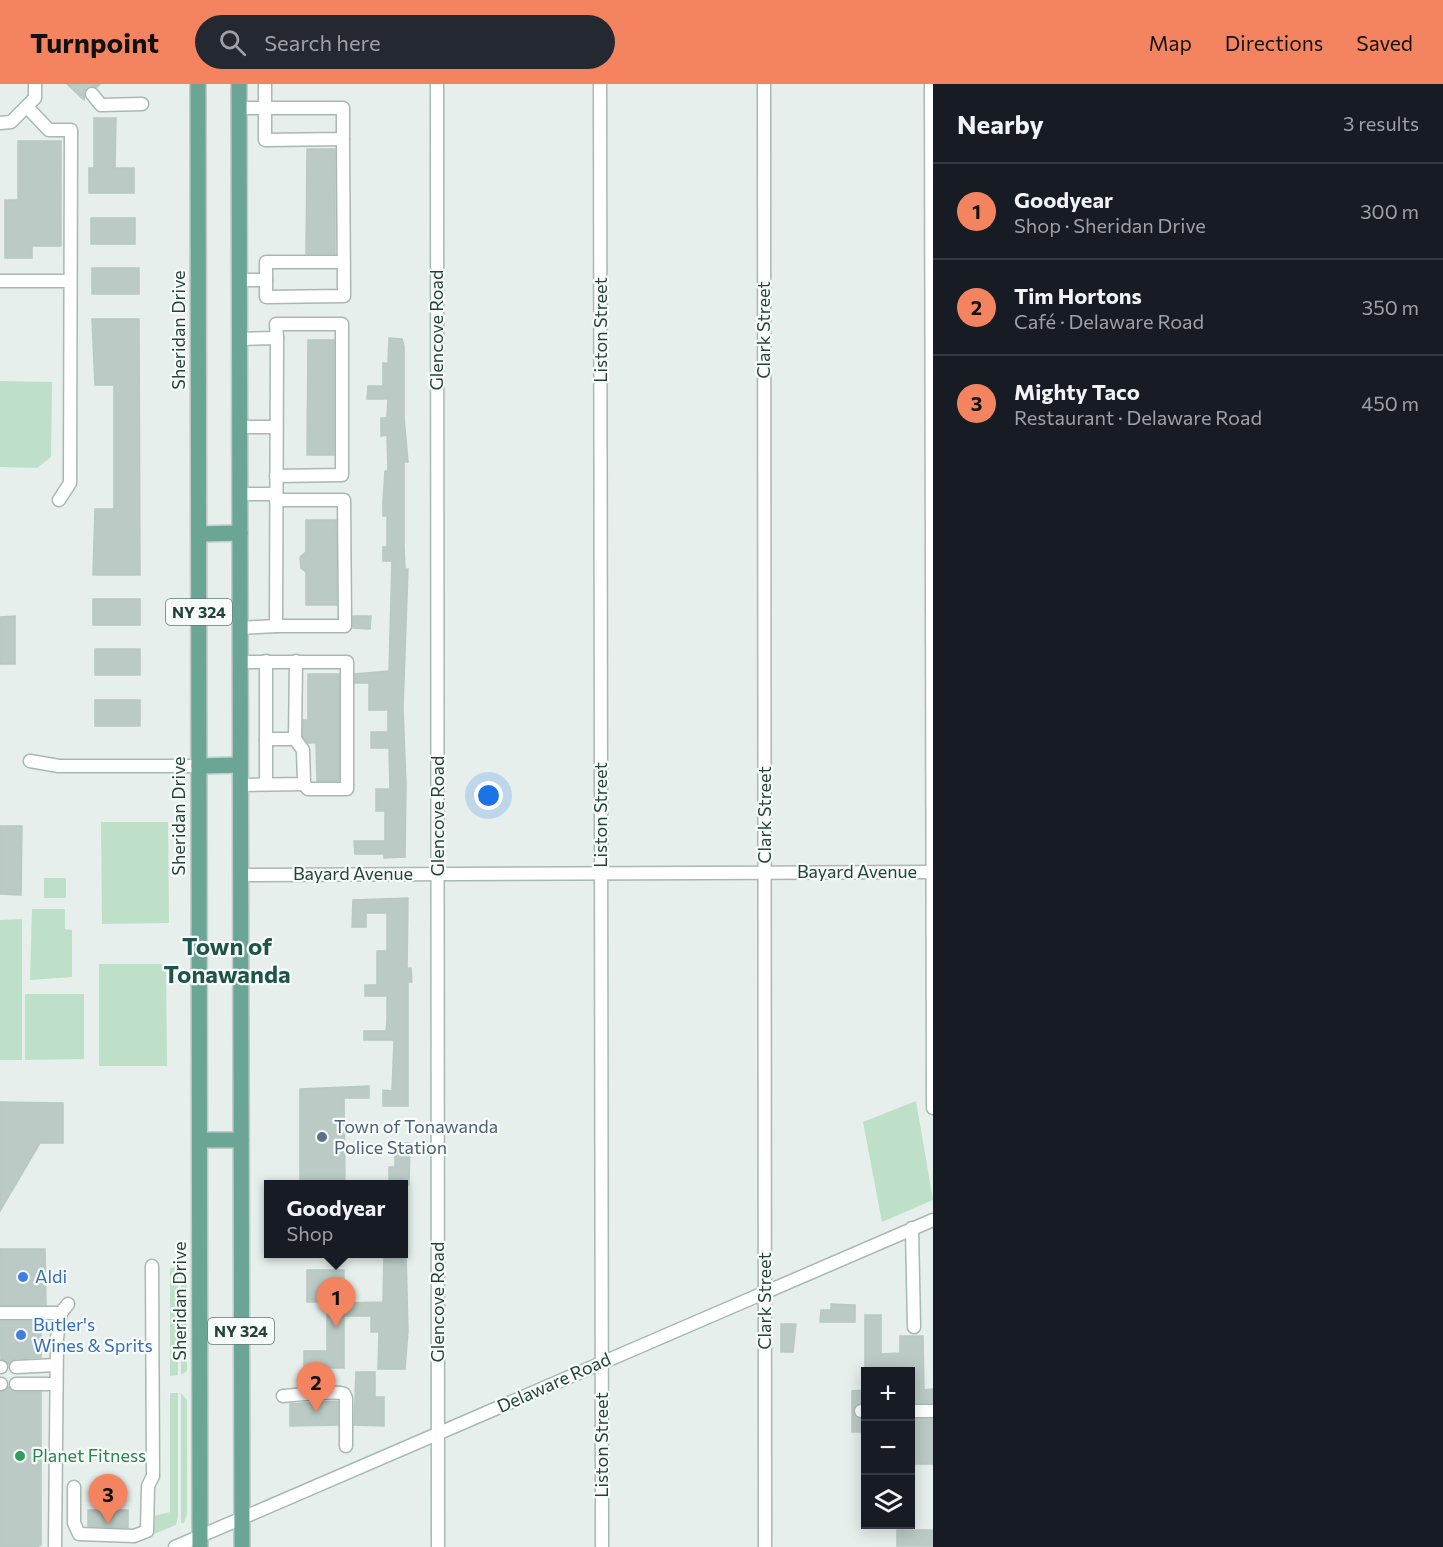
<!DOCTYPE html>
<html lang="en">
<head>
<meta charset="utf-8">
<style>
	:root { --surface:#171b24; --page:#242831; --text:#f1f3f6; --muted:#9ea1a6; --line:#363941; --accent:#f4845f }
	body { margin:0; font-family:Commissioner,sans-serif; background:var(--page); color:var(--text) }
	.controls { position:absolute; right:18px; bottom:18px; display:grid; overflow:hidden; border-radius:0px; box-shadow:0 3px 15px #0003 }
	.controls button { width:54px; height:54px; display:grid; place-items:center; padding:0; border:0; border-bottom:2px solid var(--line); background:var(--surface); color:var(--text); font:30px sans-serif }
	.you { position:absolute; left:489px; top:712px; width:21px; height:21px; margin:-15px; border:4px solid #fff; border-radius:50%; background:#1a73e8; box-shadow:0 0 0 9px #1a73e833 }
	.badge { display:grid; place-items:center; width:39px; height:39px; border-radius:50%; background:var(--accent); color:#111; font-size:20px; font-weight:700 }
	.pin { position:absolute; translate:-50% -50px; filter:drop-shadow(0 2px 3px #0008) }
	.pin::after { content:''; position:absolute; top:32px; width:21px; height:18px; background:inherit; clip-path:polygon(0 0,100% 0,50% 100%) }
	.popup { position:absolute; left:264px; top:1096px; width:144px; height:78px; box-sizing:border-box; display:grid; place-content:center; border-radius:0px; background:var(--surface); filter:drop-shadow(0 2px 4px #0005); font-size:20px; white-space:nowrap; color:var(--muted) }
	.popup b { font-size:22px; color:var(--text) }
	.popup::after { content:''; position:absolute; left:50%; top:100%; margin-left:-12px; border:12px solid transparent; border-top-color:var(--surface) }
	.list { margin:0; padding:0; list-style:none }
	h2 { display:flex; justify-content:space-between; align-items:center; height:78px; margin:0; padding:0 24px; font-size:26px }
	h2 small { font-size:20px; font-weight:400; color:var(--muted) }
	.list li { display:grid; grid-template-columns:39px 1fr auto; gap:18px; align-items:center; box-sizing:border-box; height:96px; padding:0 24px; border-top:2px solid var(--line) }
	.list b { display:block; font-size:22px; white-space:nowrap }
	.list p { margin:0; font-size:20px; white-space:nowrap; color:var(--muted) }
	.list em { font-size:20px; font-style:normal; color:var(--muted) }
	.icon { flex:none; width:33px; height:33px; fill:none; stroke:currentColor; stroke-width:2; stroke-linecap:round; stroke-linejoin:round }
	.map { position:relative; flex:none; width:933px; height:1463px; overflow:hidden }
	header { display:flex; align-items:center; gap:36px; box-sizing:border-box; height:84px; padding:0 30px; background:var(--accent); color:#111 }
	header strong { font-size:28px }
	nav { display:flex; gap:33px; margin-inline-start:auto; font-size:21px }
	.search { width:420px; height:54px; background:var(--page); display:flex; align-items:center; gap:15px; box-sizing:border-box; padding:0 21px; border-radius:33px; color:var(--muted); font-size:22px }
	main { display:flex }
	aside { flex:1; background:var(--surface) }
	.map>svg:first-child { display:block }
	.green { fill:#bfe0c8 }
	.building { fill:#bbcac4; stroke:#b8c9c2; stroke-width:1.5 }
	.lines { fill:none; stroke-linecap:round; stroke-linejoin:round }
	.minor-tunnel { stroke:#bfccc8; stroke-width:12; stroke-dasharray:12 6; stroke-linecap:butt }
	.minor-casing { stroke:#a8b8b2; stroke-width:15 }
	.major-casing { stroke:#c2cac8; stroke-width:18 }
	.minor { stroke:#fff; stroke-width:12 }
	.major { stroke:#6aa596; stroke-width:15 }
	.service-dot { fill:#5c6f8a; stroke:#f7fbf9; stroke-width:2 }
	.shop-dot { fill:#3f7fe0; stroke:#f7fbf9; stroke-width:2 }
	.leisure-dot { fill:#2e9e5b; stroke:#f7fbf9; stroke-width:2 }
	.labels { text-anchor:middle; stroke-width:4.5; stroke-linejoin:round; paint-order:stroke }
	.shield { fill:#f7fbf9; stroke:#637a73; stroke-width:1.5 }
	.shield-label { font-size:16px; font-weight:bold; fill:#24423a }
	.street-label { font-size:18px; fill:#24423a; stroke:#f7fbf9 }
	.service-label { font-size:18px; fill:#4e5e75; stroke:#f7fbf9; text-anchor:start }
	.shop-label { font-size:18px; fill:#366cbe; stroke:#f7fbf9; text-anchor:start }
	.leisure-label { font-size:18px; fill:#27864d; stroke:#f7fbf9; text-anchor:start }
	.district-label { font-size:24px; font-weight:bold; fill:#1f5548; stroke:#f7fbf9 }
</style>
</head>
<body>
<header>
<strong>Turnpoint</strong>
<div class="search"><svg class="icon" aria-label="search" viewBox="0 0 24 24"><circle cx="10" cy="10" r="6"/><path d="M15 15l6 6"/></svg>Search here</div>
<nav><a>Map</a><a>Directions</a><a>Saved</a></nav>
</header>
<main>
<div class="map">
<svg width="933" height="1463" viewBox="0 0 933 1463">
	<rect width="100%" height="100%" fill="#e6efeb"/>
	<!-- green -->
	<g class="green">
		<polygon points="0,297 52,298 51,373 37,384 0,383"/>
		<polygon points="101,738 168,738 169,839 102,840"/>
		<rect x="44" y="794" width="22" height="20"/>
		<polygon points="32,825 65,825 65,845 72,846 72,893 30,896"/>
		<polygon points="22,835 22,976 0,976 0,836"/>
		<polygon points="99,880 166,880 167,982 99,982"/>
		<polygon points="25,910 84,910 84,975 25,976"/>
		<polygon points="916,1017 933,1116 882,1138 863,1038"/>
		<polygon points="178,1183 178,1291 170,1292 170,1184"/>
		<polygon points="181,1183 187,1188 187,1287 181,1291"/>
		<polygon points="170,1309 178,1309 178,1433 176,1441 154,1450 153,1432 170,1428"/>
		<polygon points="181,1309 187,1316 187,1430 184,1439 181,1439"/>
	</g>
	<!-- building -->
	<g class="building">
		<polygon points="67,0 100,0 97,3 86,4 84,16"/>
		<polygon points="94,34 116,34 115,84 134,84 134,109 89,109 89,84 94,84"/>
		<polygon points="18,57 61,57 61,162 32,162 32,174 5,174 5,116 18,116"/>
		<polygon points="307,65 335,65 335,170 306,170"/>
		<rect x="91" y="134" width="44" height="26"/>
		<rect x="92" y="184" width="47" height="26"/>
		<polygon points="92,235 139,235 140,491 93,491 95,425 114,425 114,301 95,301"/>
		<polygon points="389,254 402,255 404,262 404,333 408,378 404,378 404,462 405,485 408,485 403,624 406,701 405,773 384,774 384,770 355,770 354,757 385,757 385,727 376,727 376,705 390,705 389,664 371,664 371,648 388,648 388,626 369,626 369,599 355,599 355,590 389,587 392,477 383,477 383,463 387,463 387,432 383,432 383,417 385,387 388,387 387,351 381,352 381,334 387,334 388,315 367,315 368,302 383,302 383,279 388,279"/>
		<polygon points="308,256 334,256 334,371 307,371"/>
		<polygon points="306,436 336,436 337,521 306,521 306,488 301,484 300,473 306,468"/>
		<rect x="93" y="515" width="47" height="26"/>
		<polygon points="15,532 15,580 0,580 0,533"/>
		<polygon points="353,532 371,532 370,545 353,544"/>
		<rect x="95" y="565" width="45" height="26"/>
		<polygon points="308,590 339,590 339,697 317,697 316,659 308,659 303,652 303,636 308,636"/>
		<rect x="95" y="616" width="45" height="26"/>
		<polygon points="0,742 22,742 21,811 0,810"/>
		<polygon points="408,814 407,884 411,884 412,898 408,898 408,1022 383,1022 383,1006 392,1007 394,956 364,956 364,947 386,947 387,937 387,912 365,912 365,901 377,901 377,867 387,867 387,829 366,829 366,843 352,843 353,816"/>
		<polygon points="369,1002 369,1014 344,1014 345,1101 300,1101 300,1005"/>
		<polygon points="0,1018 63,1019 63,1059 40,1059 0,1127"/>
		<polygon points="395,1059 410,1059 409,1101 389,1101 389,1083 395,1083"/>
		<polygon points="0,1165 45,1165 46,1221 0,1221"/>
		<polygon points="384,1170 406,1170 408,1247 405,1285 378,1285 379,1248 371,1248 371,1232 344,1232 344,1284 304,1284 304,1267 327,1267 327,1218 307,1218 307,1186 344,1186 344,1219 383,1218"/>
		<polygon points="831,1220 855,1221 855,1238 820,1238 821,1226 831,1226"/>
		<polygon points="865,1231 881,1231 881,1270 900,1269 900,1252 923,1252 924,1306 933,1305 933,1319 910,1319 910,1287 865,1287"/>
		<polygon points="0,1237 41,1237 41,1273 15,1275 8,1280 1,1275"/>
		<polygon points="781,1240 796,1240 793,1268 781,1268"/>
		<polygon points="356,1288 375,1288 375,1313 384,1313 384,1342 354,1341"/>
		<polygon points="9,1303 15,1308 41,1308 41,1461 36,1463 0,1463 0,1308"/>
		<polygon points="866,1306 866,1319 856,1320 853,1326 856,1334 866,1335 866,1348 852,1348 852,1307"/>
		<polygon points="338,1317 338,1341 290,1342 290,1320"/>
		<rect x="910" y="1335" width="23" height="45"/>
		<polygon points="88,1426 128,1426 128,1444 88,1442"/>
		<rect x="897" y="1446" width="36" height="16"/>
	</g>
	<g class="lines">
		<!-- minor-tunnel -->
		<polyline class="minor-tunnel" points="82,0 92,10"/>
		<defs>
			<g id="minor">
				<polyline points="437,0 438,1463"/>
				<polyline points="600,0 602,1463"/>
				<polyline points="764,0 765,1463"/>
				<polyline points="931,0 933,1024"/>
				<polyline points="92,10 101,21 142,20"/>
				<polyline points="27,23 49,46 71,46 70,399 59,416"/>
				<polyline points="239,24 343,24 343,55 265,56 265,0"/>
				<polyline points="0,39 11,38 35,14 35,0"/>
				<polyline points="343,55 344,212 266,213 266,178 344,178"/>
				<polyline points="239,196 266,196"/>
				<polyline points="0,197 70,197"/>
				<polyline points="239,255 277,254 276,542 240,544"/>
				<polyline points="240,343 275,343"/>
				<polyline points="276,392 342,391 342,240 276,240 277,254"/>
				<polyline points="240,410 276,410"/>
				<polyline points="276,416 344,416 345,542 276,542"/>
				<polyline points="266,577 266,655 295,655 296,577"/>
				<polyline points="240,578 347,578 347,705 308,705 304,700"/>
				<polyline points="266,655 266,700"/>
				<polyline points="30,677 59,682 199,682"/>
				<polyline points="240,701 304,700 303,666 295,655"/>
				<polyline points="240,791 933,788"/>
				<polyline points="912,1144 914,1243"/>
				<polyline points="0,1229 61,1229"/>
				<polyline points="0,1283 1,1283"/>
				<polyline points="16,1283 56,1281"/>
				<polyline points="0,1300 1,1300"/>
				<polyline points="16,1300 56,1300"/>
				<path d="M283 1312C296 1311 337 1306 344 1310L346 1314V1362"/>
				<polyline points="861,1327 866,1327"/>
				<polyline points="910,1327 933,1327"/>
				<polyline points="74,1403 74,1439 79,1450 134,1452 147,1447 148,1402 153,1392 152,1182"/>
				<polyline points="55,1463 57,1254 61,1229 68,1220"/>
				<polyline points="175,1463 933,1136"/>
			</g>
			<g id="major">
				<polyline points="198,0 200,1463"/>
				<polyline points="239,0 242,1463"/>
				<polyline points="199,450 240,449"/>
				<polyline points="199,682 240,681"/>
				<polyline points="200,1056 241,1056"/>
			</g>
		</defs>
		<!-- minor casing -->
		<use href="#minor" class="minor-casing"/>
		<!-- major casing -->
		<use href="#major" class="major-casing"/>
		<!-- minor -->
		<use href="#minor" class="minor"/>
		<!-- major -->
		<use href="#major" class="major"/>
	</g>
	<!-- markers -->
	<circle class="service-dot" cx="322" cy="1053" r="6"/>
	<g class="shop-dot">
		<circle cx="23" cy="1193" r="6"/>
		<circle cx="21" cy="1251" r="6"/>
	</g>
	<circle class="leisure-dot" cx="20" cy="1372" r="6"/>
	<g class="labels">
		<!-- shield labels -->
		<g class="shield">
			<rect x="166" y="515" width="66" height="26" rx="4.5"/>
			<rect x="208" y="1234" width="66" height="26" rx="4.5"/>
		</g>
		<g class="shield-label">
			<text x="199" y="534">NY 324</text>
			<text x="241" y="1253">NY 324</text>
		</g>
		<!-- street labels -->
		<g class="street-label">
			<text transform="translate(179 246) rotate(-90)" y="6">Sheridan Drive</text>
			<text transform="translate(437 246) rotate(-90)" y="6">Glencove Road</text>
			<text transform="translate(601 246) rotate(-90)" y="6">Liston Street</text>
			<text transform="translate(764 246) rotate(-90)" y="6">Clark Street</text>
			<text transform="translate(601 731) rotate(-90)" y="6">Liston Street</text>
			<text transform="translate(765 731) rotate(-90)" y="6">Clark Street</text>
			<text transform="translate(179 732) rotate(-90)" y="6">Sheridan Drive</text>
			<text transform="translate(438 732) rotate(-90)" y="6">Glencove Road</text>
			<text x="857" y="794">Bayard Avenue</text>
			<text x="353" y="796">Bayard Avenue</text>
			<text transform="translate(180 1217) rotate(-90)" y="6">Sheridan Drive</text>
			<text transform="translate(765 1217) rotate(-90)" y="6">Clark Street</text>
			<text transform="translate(438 1218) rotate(-90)" y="6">Glencove Road</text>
			<text transform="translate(554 1299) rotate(-24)" y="6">Delaware Road</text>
			<text transform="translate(602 1361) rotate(-90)" y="6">Liston Street</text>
		</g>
		<!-- service labels -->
		<g class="service-label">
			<text x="334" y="1049">Town of Tonawanda<tspan x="334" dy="21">Police Station</tspan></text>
		</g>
		<!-- shop labels -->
		<g class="shop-label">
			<text x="35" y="1199">Aldi</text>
			<text x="33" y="1247">Butler's<tspan x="33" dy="21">Wines &amp; Sprits</tspan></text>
		</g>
		<!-- leisure labels -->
		<g class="leisure-label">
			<text x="32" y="1378">Planet Fitness</text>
		</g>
		<!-- district labels -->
		<g class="district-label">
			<text x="227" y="871">Town of<tspan x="227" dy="28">Tonawanda</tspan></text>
		</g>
	</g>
</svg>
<div class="controls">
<button>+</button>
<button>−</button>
<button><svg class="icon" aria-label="layers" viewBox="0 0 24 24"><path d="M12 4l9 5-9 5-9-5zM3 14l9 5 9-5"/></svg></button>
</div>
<div class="you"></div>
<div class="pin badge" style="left:336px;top:1243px">1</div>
<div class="popup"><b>Goodyear</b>Shop</div>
<div class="pin badge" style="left:316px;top:1328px">2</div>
<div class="pin badge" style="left:108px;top:1440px">3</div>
</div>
<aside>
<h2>Nearby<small>3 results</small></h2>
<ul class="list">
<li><span class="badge">1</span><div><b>Goodyear</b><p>Shop · Sheridan Drive</p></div><em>300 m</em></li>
<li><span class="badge">2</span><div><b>Tim Hortons</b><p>Café · Delaware Road</p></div><em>350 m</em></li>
<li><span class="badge">3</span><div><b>Mighty Taco</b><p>Restaurant · Delaware Road</p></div><em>450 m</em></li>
</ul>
</aside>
</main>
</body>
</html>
